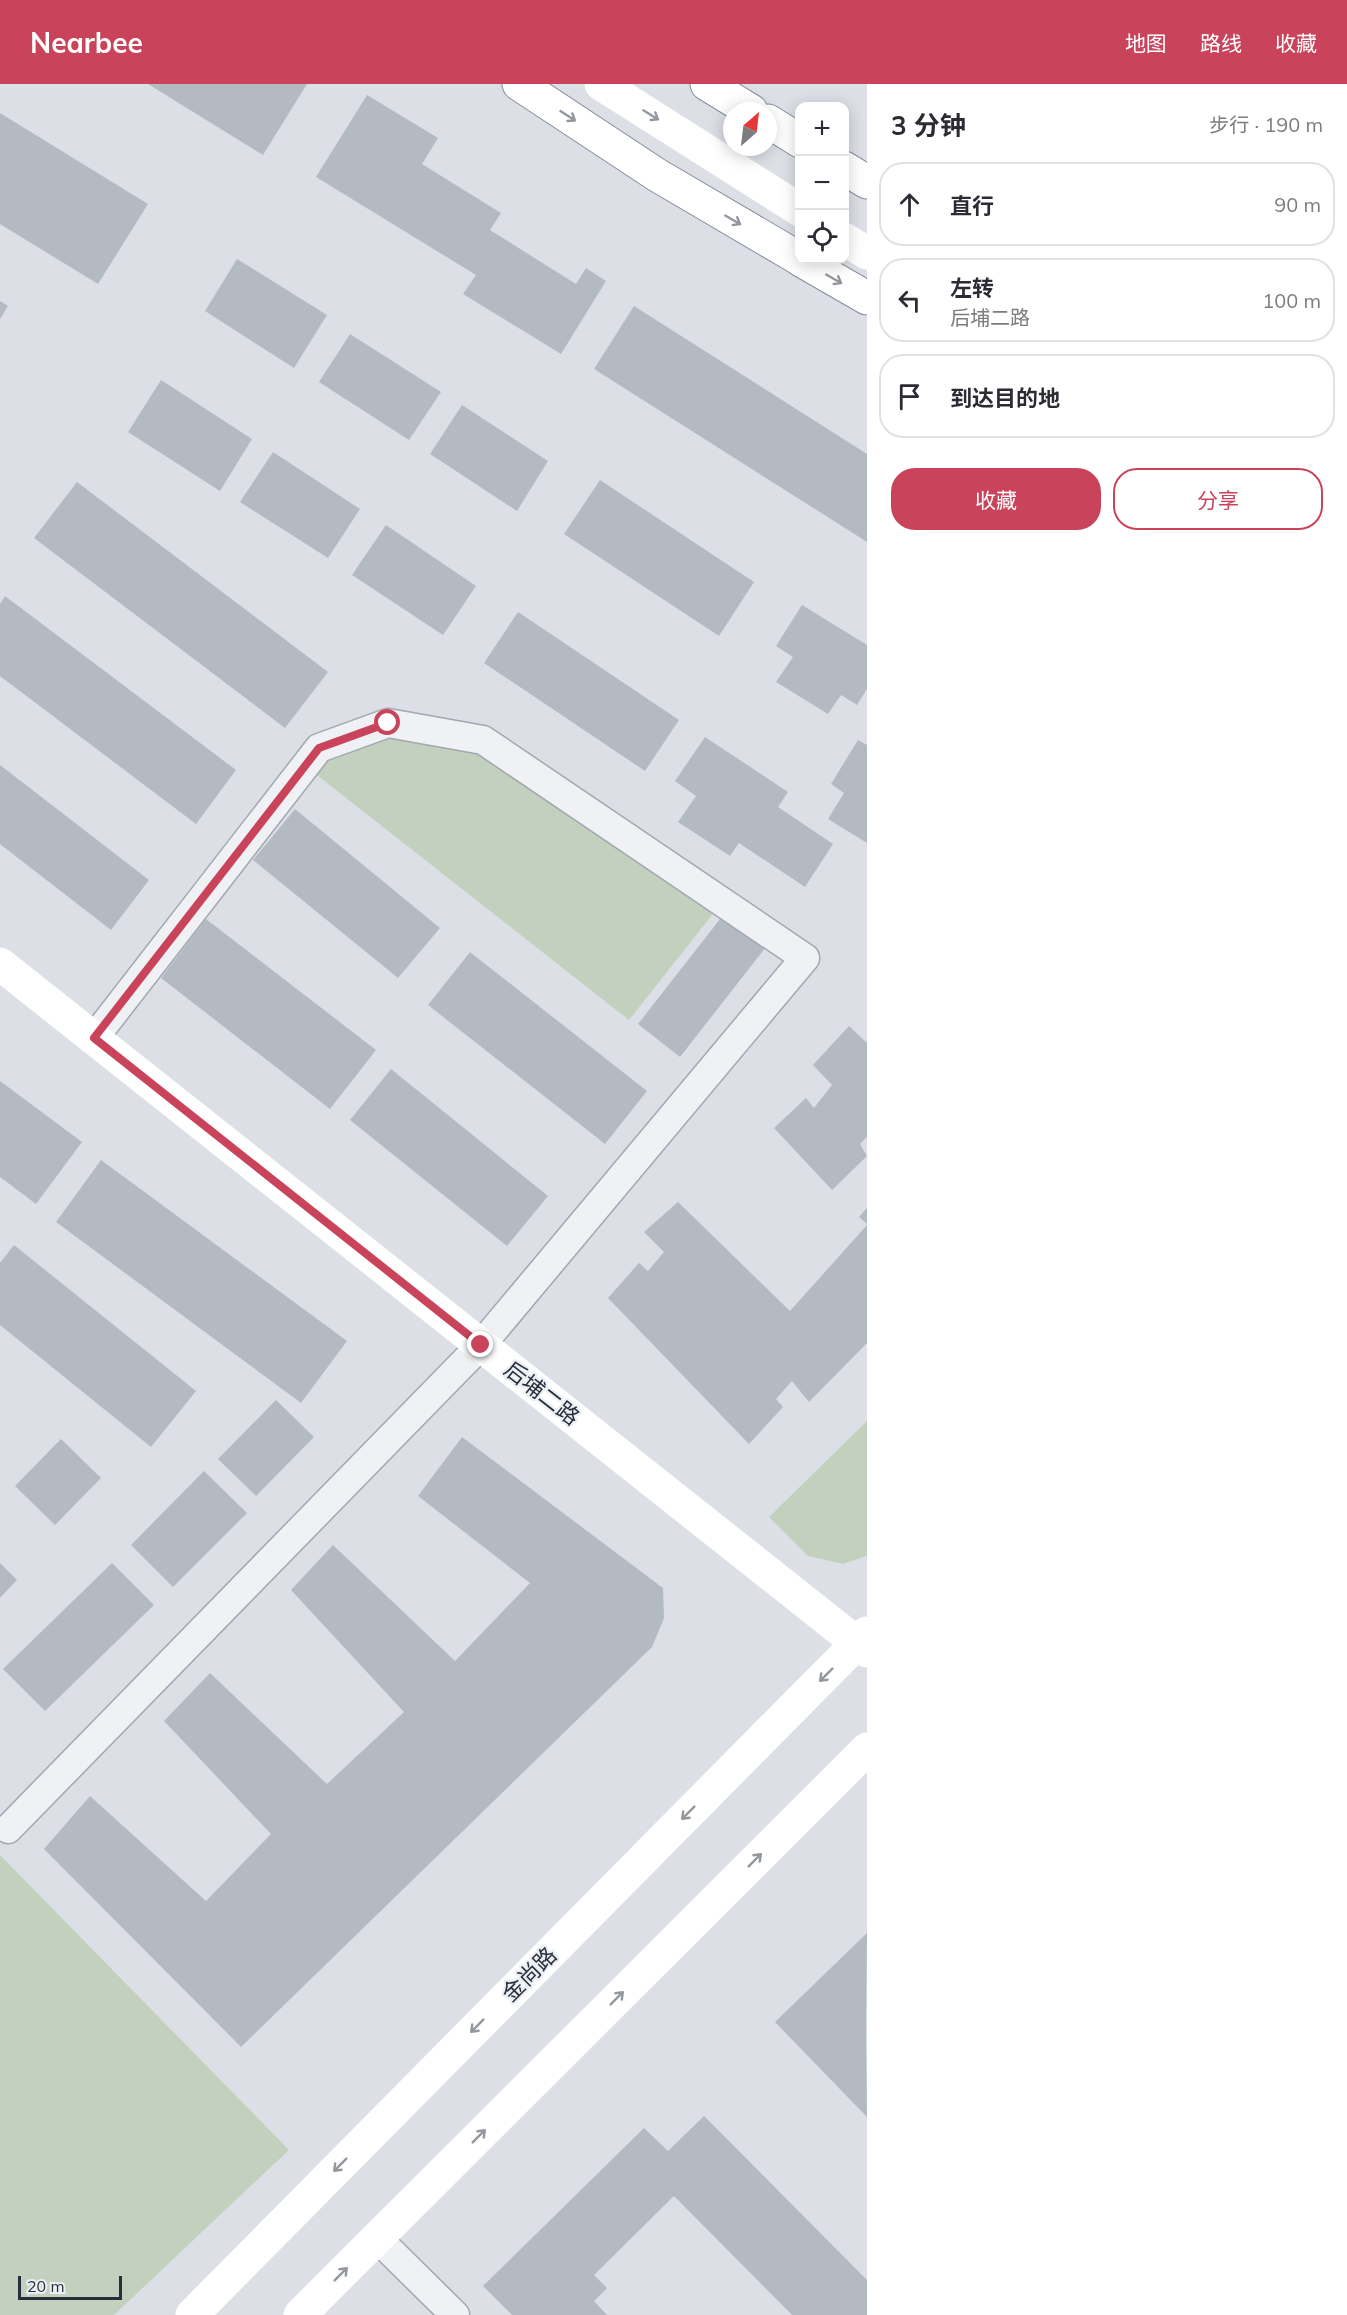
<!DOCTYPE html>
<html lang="zh">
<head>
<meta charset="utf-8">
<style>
	:root { --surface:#fff; --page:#f7f7f7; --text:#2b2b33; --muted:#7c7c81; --line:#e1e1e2; --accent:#c9445b }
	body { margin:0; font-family:Mulish,"Noto Sans SC",sans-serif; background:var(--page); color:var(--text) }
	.controls { position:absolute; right:18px; top:18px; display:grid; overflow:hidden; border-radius:12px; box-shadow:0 3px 15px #0003 }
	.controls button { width:54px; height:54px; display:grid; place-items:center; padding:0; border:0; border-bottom:2px solid var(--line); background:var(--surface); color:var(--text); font:30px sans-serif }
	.compass { position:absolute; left:723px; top:18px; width:54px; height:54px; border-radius:50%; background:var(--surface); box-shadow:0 3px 15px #0003; rotate:28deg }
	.scale { position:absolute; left:18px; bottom:15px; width:104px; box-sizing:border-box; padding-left:6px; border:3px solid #272f3c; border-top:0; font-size:16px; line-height:21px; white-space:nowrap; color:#272f3c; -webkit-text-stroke:4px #eceff4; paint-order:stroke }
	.stop { position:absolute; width:18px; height:18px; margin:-14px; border:4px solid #c9445b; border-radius:50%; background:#fff }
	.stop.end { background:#c9445b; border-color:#fff; box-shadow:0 2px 6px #0008 }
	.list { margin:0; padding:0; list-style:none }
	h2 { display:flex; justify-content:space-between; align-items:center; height:78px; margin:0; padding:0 24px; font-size:26px }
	h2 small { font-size:20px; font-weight:400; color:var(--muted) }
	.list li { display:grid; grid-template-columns:39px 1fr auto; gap:18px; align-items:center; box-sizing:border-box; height:84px; margin:0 12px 12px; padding:0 12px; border:2px solid var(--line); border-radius:24px }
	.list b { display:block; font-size:22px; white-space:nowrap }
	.list p { margin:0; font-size:20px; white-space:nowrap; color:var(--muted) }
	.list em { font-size:20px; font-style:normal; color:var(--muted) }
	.actions { display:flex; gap:12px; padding:18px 24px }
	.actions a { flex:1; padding:14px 0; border:2px solid var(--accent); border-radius:24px; text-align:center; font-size:21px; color:var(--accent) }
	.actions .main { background:var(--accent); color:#fff }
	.icon { flex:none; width:33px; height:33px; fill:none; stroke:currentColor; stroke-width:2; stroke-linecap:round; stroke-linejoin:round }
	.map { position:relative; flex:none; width:867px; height:2231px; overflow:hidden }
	header { display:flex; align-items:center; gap:36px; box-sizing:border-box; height:84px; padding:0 30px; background:var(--accent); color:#fff }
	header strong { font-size:28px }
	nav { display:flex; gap:33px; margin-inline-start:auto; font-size:21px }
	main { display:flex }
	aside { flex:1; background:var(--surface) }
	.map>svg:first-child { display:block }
	.green { fill:#c3d0be }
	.building { fill:#b4bac2 }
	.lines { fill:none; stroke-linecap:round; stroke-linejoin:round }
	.street-casing { stroke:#a2a7b0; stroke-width:31 }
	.highway-casing { stroke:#848e9c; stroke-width:35 }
	.street { stroke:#eff1f5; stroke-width:28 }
	.secondary { stroke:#fff; stroke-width:33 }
	.highway { stroke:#fff; stroke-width:33 }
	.oneway { stroke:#93979e }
	.route { stroke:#c9445b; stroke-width:8 }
	.labels { text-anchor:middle; stroke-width:4.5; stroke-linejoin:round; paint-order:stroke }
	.street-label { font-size:22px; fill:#272f3c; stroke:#eceff4 }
</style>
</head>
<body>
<header>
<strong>Nearbee</strong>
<nav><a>地图</a><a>路线</a><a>收藏</a></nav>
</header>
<main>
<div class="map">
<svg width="867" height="2231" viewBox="0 0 867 2231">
	<rect width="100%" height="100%" fill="#dce0e6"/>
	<!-- green -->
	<g class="green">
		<polygon points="391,650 478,664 716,826 629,936 313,688 325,672"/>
		<polygon points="867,1337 867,1472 843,1480 808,1472 769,1433"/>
		<polygon points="0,1771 289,2066 114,2231 0,2231"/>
	</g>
	<!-- building -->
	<g class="building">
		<polygon points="148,0 307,0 263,71"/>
		<polygon points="367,11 438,54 422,80 501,129 490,146 576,200 586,184 606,197 561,270 463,210 476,191 316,93"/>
		<polygon points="0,29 148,120 98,200 0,140"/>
		<polygon points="237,175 327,231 294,284 205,227"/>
		<polygon points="0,217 8,222 0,235"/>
		<polygon points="634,222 867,370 867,458 594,285"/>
		<polygon points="350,250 441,308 409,356 319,298"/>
		<polygon points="161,296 252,355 220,407 128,348"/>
		<polygon points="462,321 548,377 517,427 430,370"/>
		<polygon points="273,368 360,425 328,474 240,418"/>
		<polygon points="600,396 754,498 719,552 564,450"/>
		<polygon points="77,398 328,588 285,644 34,454"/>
		<polygon points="386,441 476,502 443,551 352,491"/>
		<polygon points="5,512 236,686 196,740 0,592 0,520"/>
		<polygon points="802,521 867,561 867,605 857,621 841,611 828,630 776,598 793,573 776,562"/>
		<polygon points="518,528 679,636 645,687 484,579"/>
		<polygon points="705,653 788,708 778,723 833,760 805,803 739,759 730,772 678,738 696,712 675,697"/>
		<polygon points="858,656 867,661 867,759 828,735 844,709 831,700"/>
		<polygon points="0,681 149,796 111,846 0,760"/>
		<polygon points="295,725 440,844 398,894 253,776"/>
		<polygon points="724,830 766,863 680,973 638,940"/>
		<polygon points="206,835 376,966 330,1025 161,894"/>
		<polygon points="470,868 647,1007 605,1060 428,921"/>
		<polygon points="849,942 867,959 867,1053 860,1060 867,1072 832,1106 774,1044 806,1014 814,1024 832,1001 813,981"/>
		<polygon points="391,985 548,1112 507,1162 350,1036"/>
		<polygon points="0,997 82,1058 36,1120 0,1093"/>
		<polygon points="101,1076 347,1257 301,1319 56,1138"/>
		<polygon points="678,1118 790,1227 867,1141 867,1259 809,1318 792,1297 776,1315 783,1323 749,1360 608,1214 639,1179 648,1187 664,1168 644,1148"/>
		<polygon points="867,1124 867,1140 859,1133"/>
		<polygon points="14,1161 196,1307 151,1363 0,1241 0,1179"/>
		<polygon points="276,1316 314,1353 256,1412 218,1375"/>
		<polygon points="462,1353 663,1504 664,1534 652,1563 241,1963 44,1765 90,1712 206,1817 271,1750 164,1637 210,1589 327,1700 404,1628 291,1506 333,1461 455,1577 530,1499 418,1412"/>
		<polygon points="61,1355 101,1394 55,1441 15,1402"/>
		<polygon points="204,1387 247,1429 173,1503 131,1461"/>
		<polygon points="0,1479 17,1496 0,1514"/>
		<polygon points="112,1479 154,1521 45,1627 3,1585"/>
		<polygon points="867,1849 866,1947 867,2033 775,1938"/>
		<polygon points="704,2032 867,2196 867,2231 792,2231 674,2112 594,2191 607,2204 594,2217 607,2231 512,2231 483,2202 644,2044 668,2067"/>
	</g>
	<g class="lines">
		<defs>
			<g id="street">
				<polyline points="8,1745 481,1261 805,874 483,656 388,639 319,664 94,954"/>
				<polyline points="377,2154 455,2231"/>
			</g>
			<g id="highway">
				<polyline points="519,0 657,91 800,175"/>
				<polyline points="707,0 751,27"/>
				<polyline points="768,37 800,57"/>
				<polyline points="844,84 867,98"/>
				<polyline points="801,176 867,214"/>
			</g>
		</defs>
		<!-- street casing -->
		<use href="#street" class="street-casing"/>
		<!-- highway casing -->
		<use href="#highway" class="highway-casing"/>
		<!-- street -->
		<use href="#street" class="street"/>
		<!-- secondary -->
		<g class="secondary">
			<polyline points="601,0 800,126"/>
			<polyline points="844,155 867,169"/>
			<polyline points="0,880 867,1567"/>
			<polyline points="192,2231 867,1549"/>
			<polyline points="300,2231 867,1665"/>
		</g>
		<!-- highway -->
		<use href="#highway" class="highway"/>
	</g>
	<!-- one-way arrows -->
	<defs><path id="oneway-shaft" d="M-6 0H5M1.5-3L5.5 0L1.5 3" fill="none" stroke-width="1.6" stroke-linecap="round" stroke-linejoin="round" transform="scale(1.5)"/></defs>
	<g class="oneway">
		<use href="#oneway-shaft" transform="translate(651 31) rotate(32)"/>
		<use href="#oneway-shaft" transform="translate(568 32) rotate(33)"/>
		<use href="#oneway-shaft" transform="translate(733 136) rotate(30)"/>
		<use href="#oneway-shaft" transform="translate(834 195) rotate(30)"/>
		<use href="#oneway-shaft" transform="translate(826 1591) rotate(135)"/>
		<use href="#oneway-shaft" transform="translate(688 1729) rotate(135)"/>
		<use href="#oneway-shaft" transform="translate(755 1776) rotate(-45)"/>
		<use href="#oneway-shaft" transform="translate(617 1914) rotate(-45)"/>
		<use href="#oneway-shaft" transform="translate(477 1942) rotate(135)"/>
		<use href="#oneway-shaft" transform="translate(479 2052) rotate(-45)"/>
		<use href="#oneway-shaft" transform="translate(340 2081) rotate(135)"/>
		<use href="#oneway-shaft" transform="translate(341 2190) rotate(-45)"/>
	</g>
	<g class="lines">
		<!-- route -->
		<polyline class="route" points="388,639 319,664 94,954 481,1261"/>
	</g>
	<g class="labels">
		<!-- street labels -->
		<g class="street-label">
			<text transform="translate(542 1309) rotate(38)" y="8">后埔二路</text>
			<text transform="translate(529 1890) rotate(-45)" y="8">金尚路</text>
		</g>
	</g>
</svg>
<div class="controls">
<button>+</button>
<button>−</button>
<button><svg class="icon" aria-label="locate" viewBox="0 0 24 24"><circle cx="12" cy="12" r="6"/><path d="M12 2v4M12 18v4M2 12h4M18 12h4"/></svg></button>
</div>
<svg class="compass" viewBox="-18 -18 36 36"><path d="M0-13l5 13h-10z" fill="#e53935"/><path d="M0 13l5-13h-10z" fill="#7c7c81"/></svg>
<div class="scale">20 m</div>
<div class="stop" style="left:388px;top:639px"></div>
<div class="stop end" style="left:481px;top:1261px"></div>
</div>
<aside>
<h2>3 分钟<small>步行 · 190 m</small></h2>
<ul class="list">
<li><svg class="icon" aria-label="ahead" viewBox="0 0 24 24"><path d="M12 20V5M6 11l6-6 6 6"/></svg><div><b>直行</b></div><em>90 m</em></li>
<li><svg class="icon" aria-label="left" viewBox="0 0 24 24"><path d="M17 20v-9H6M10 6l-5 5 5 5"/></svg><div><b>左转</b><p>后埔二路</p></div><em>100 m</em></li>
<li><svg class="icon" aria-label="arrive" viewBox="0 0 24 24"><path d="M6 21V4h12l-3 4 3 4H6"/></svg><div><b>到达目的地</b></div></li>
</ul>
<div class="actions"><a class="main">收藏</a><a>分享</a></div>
</aside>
</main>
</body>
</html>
